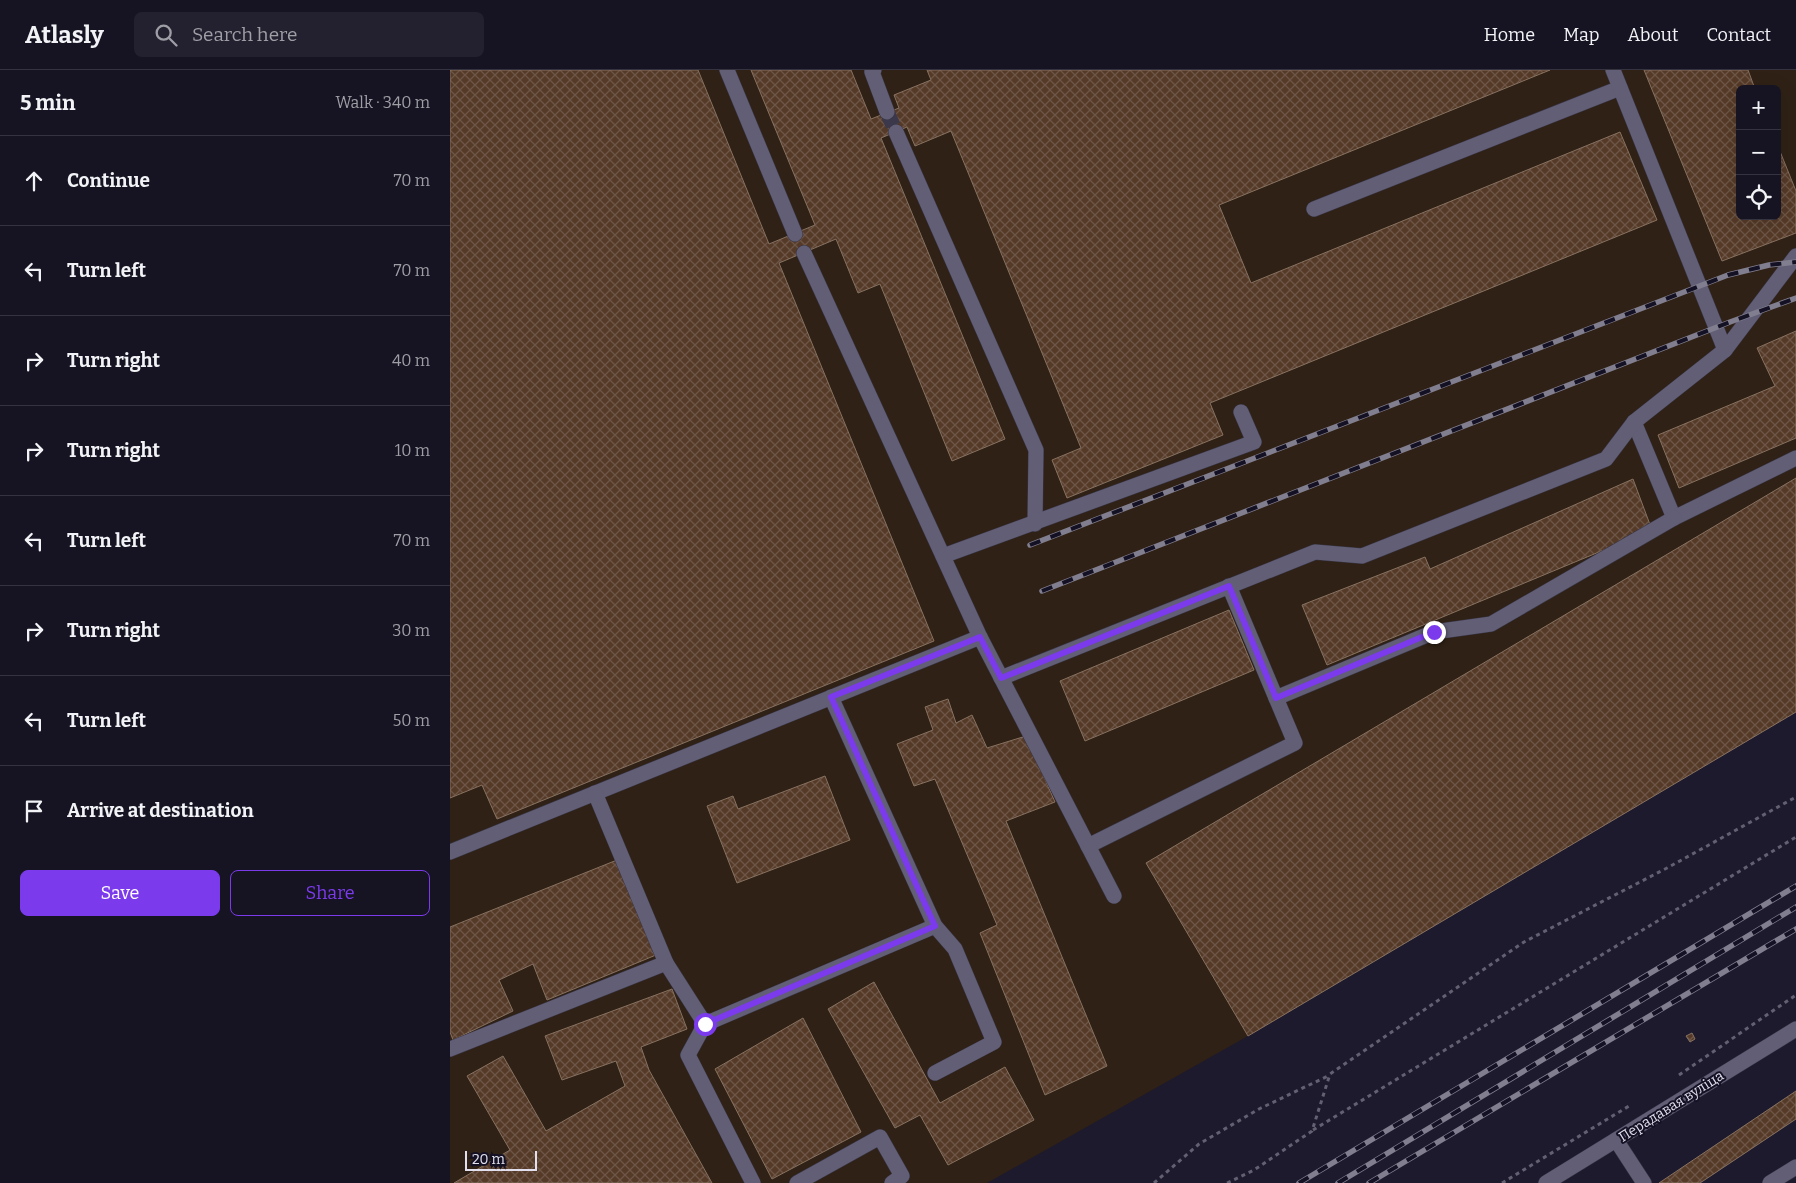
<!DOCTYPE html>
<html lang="en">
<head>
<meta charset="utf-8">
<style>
	:root { --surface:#161422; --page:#23212f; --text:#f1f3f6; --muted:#9e9ea5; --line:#353340; --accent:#7c3aed }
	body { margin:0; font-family:Bitter,serif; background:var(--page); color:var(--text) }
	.controls { position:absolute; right:15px; top:15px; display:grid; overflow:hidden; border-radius:8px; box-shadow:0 5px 20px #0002 }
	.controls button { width:45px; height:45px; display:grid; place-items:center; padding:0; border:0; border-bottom:1px solid var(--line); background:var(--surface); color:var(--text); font:25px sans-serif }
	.scale { position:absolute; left:15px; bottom:12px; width:72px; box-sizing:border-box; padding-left:5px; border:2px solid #e2e0ee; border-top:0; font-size:14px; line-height:18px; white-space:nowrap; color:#e2e0ee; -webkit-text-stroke:4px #141124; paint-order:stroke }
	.stop { position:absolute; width:15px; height:15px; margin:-11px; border:4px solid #7c3aed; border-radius:50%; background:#fff }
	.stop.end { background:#7c3aed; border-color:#fff; box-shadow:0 1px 5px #0008 }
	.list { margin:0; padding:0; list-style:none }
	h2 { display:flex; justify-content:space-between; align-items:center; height:65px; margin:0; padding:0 20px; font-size:21px }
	h2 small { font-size:16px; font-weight:400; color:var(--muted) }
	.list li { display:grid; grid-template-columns:32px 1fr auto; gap:15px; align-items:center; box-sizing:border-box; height:90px; padding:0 20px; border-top:1px solid var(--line) }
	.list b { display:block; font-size:19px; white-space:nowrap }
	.list em { font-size:16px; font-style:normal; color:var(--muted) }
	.actions { display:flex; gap:10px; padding:15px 20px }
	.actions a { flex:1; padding:11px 0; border:1px solid var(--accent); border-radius:8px; text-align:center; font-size:18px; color:var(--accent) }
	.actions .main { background:var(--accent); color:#fff }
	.icon { flex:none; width:28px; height:28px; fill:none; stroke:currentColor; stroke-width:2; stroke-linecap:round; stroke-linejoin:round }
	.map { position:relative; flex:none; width:1346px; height:1113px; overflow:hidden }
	header { display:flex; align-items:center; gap:30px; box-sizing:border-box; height:70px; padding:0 25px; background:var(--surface); border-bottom:1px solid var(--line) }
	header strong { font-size:24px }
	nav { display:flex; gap:28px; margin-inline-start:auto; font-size:18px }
	.search { width:350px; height:45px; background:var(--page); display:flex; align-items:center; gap:12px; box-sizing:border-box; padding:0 18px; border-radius:8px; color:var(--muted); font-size:19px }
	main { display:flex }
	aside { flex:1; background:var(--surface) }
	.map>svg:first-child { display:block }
	.industrial { fill:#2f2115; fill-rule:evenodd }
	.building { fill:url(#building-cross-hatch); stroke:#877160 }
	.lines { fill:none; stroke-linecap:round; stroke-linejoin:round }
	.minor-tunnel { stroke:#3b384b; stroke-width:15; stroke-dasharray:15 8; stroke-linecap:butt }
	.minor-casing { stroke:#383545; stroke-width:16 }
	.path { stroke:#636072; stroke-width:3; stroke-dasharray:4 4; stroke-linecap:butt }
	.minor { stroke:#615e76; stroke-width:15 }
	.rail-casing { stroke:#817e8f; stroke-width:5.5 }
	.rail { stroke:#141124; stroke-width:4; stroke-dasharray:11; stroke-linecap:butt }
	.route { stroke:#7c3aed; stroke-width:6 }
	.labels { text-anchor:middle; stroke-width:4; stroke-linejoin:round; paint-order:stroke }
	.street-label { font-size:14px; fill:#e2e0ee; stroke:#141124 }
</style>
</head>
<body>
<header>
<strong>Atlasly</strong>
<div class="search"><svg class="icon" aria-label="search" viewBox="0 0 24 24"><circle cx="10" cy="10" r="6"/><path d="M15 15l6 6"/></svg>Search here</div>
<nav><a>Home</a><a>Map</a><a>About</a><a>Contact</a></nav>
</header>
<main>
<aside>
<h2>5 min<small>Walk · 340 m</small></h2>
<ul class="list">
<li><svg class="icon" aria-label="ahead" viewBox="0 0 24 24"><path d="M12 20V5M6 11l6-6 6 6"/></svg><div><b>Continue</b></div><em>70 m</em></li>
<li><svg class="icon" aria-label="left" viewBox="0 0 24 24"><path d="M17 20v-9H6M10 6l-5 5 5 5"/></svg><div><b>Turn left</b></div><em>70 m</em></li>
<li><svg class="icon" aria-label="right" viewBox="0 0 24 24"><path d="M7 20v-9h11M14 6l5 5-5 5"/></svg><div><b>Turn right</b></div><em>40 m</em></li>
<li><svg class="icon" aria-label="right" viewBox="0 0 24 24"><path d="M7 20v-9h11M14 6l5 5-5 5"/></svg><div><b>Turn right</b></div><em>10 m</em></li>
<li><svg class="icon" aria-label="left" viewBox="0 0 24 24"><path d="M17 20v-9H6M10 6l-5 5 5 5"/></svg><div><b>Turn left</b></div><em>70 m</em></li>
<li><svg class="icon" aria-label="right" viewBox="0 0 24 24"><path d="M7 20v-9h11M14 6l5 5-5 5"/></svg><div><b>Turn right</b></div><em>30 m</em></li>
<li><svg class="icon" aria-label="left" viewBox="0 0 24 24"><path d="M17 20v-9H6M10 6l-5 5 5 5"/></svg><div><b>Turn left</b></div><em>50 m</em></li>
<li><svg class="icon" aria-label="arrive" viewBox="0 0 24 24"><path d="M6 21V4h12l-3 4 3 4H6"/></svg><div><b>Arrive at destination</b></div></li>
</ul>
<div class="actions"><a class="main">Save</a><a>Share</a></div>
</aside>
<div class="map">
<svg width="1346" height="1113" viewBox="0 0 1346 1113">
	<defs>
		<pattern id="building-cross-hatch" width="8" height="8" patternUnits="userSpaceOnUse" patternTransform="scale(1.25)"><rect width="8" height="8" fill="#553a27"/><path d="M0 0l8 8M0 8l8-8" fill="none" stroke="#6d5647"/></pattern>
	</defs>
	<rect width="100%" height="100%" fill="#1d1a2e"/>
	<!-- industrial -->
	<path class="industrial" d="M0 0H1346V642L798 966 537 1113H0ZM1290 19H1327V146H1290Z"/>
	<!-- building -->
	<g class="building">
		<polygon points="0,0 248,0 319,174 365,155 301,0 401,0 421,49 449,38 444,25 481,10 477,0 1100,0 769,135 801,213 1170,62 1207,150 760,333 773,365 617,428 602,390 631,378 501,61 465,76 457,57 431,68 555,369 502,391 430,214 408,223 386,169 329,193 484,571 47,749 32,715 0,728"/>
		<polygon points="1194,0 1298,0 1305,19 1290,19 1290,146 1327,146 1327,74 1346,121 1346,163 1272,191"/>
		<polygon points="1346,261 1346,368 1229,418 1208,365 1325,316 1307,278"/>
		<polygon points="1346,408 1346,642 798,966 696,793"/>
		<polygon points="1183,409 1202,460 877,595 852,535 975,487 980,499"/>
		<polygon points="779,540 804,600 635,671 610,611"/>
		<polygon points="498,629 506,653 522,645 537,678 576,666 605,732 556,751 657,996 595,1025 530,863 547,855 485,709 464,716 447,674 483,660 475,637"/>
		<polygon points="375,706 400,770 287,813 257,736 283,726 288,739"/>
		<polygon points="167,790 206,885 97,930 83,894 49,910 63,941 3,970 0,962 0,857"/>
		<polygon points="424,912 490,1033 555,997 584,1050 498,1095 470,1045 445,1058 378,939"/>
		<polygon points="222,919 237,959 191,977 199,1000 262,1113 4,1113 60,1080 17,1006 53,986 96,1061 175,1016 166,991 112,1010 95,966"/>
		<polygon points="353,948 411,1062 322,1109 265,999"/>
		<polygon points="1242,963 1245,969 1240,972 1236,966"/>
		<polygon points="1346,1021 1346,1049 1250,1113 1209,1113"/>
	</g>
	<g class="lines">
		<!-- minor-tunnel -->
		<polyline class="minor-tunnel" points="437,42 446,62"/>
		<defs>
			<g id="minor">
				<polyline points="277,0 345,164"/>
				<polyline points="424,0 422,2 437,42"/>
				<polyline points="446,62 586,380 585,454"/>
				<polyline points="864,139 1170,18"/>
				<polyline points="354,183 530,567"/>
				<polyline points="1275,280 1346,186"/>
				<polyline points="1184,352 1224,448 1346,388"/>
				<polyline points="493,486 804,372 791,342"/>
				<polyline points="779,516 826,628 984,562 1041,554 1224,448"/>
				<polyline points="551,608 865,482 912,486 1156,389 1184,352 1275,280 1163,0"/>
				<polyline points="381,627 485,856 505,879 544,972 485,1003"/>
				<polyline points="638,776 845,673 826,628"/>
				<polyline points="0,782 530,567 664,826"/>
				<polyline points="216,893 255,954 485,856"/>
				<polyline points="255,954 238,985 303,1113"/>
				<polyline points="0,979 216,893 145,723"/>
				<polyline points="1166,1070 1194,1113"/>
				<polyline points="347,1113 430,1067 452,1106 442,1113"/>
				<polyline points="1096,1113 1346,959"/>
				<polyline points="1320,1113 1346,1097"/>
			</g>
		</defs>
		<!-- minor casing -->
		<use href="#minor" class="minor-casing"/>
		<!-- path -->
		<g class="path">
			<polyline points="1229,1005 1346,925"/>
			<polyline points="863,1060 1346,767"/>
			<polyline points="704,1113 749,1074 809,1039 880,1005"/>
			<polyline points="777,1113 804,1100 862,1061 880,1004 1074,872 1217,798 1346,727"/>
			<polyline points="1052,1113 1179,1036"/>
		</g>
		<!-- minor -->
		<use href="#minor" class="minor"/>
		<defs>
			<g id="rail">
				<polyline points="580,475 1278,205 1319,195 1346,192"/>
				<polyline points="592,521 1280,252 1346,228"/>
				<polyline points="849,1113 1346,816"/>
				<polyline points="888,1113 1346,837"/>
				<polyline points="919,1113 1346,859"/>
			</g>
		</defs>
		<!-- rail casing -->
		<use href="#rail" class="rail-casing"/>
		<!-- rail -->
		<use href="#rail" class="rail"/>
	</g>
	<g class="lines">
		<!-- route -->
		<polyline class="route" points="255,954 485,856 381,627 530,567 551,608 779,516 826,628 984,562"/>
	</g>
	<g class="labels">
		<!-- street labels -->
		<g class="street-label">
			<text transform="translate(1221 1036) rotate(-32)" y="5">Перадавая вуліца</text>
		</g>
	</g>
</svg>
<div class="controls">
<button>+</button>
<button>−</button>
<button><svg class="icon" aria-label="locate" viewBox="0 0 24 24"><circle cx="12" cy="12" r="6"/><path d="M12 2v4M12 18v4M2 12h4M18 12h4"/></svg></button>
</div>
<div class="scale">20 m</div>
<div class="stop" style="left:255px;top:954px"></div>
<div class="stop end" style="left:984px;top:562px"></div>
</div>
</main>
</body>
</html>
